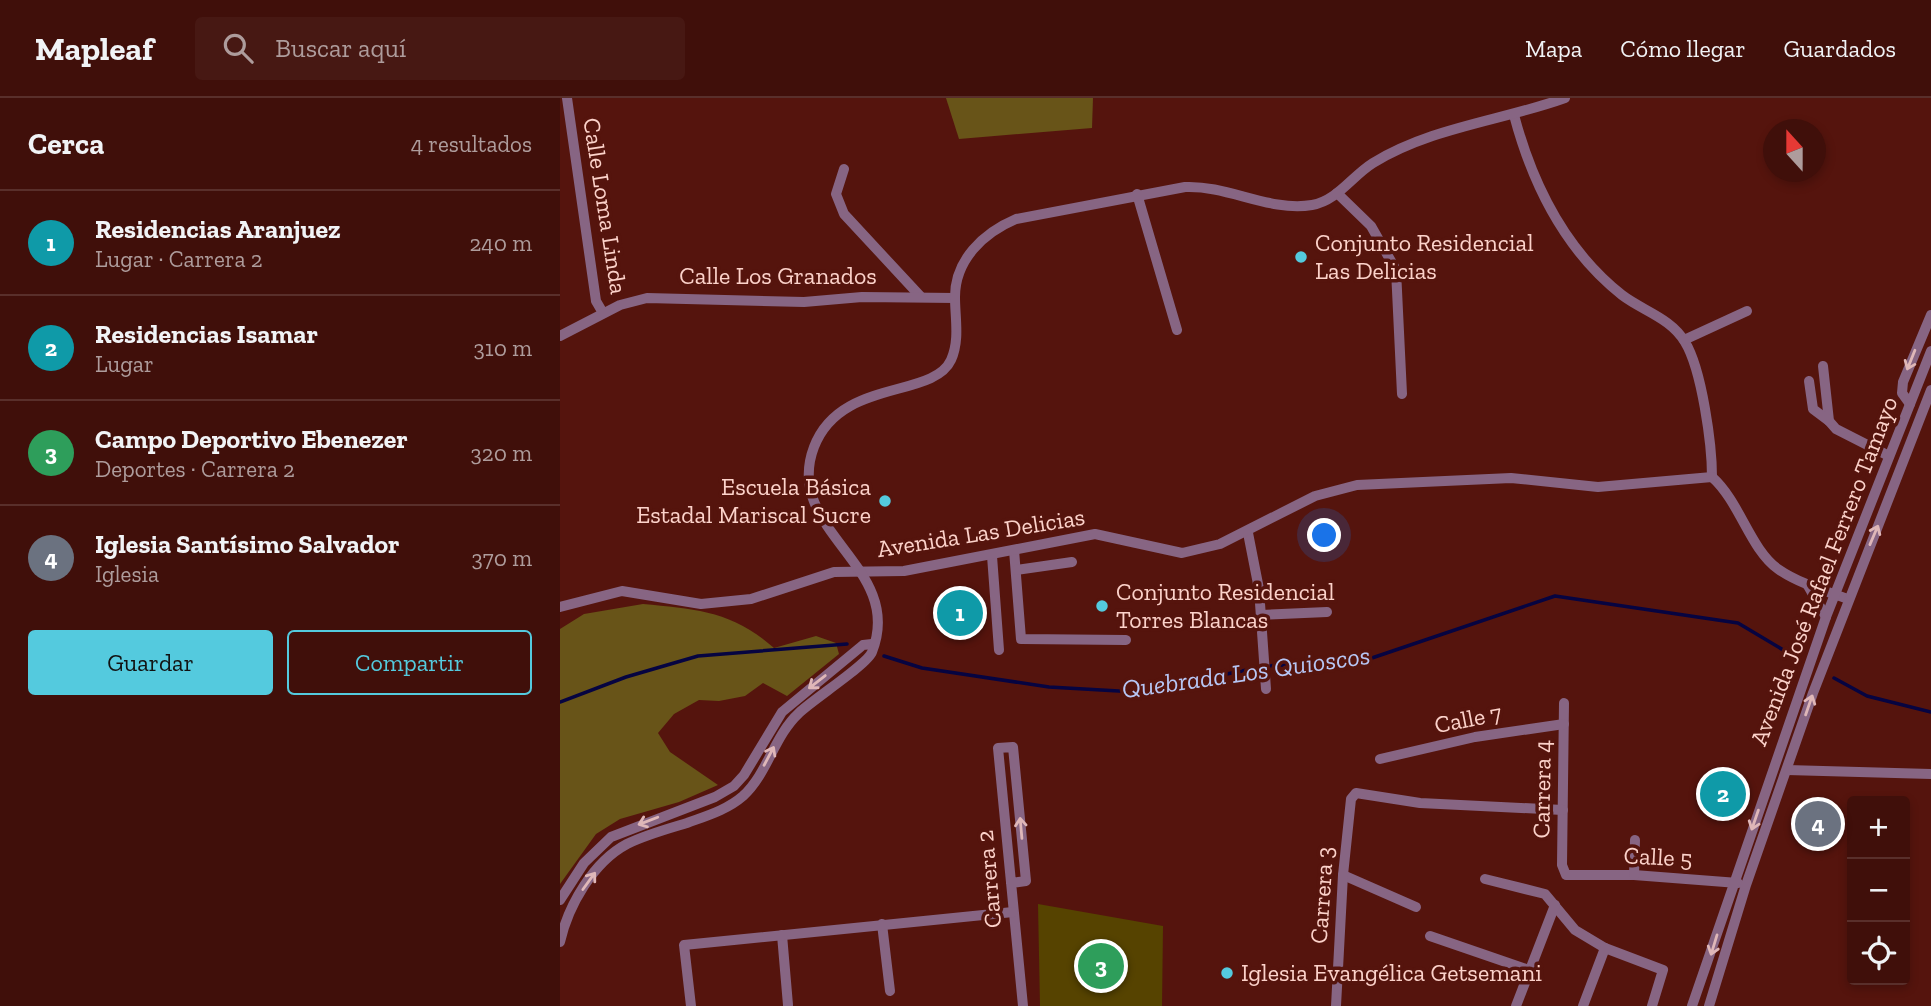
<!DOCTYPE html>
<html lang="es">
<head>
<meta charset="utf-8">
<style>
	:root { --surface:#400f0a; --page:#471813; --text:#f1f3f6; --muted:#ae9c9c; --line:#592f2b; --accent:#54cade }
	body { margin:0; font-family:"Zilla Slab",serif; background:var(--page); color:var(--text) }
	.controls { position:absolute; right:21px; bottom:21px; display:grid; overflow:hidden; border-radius:7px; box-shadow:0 4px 10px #0003 }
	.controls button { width:63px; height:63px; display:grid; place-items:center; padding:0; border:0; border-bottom:2px solid var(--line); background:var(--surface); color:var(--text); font:35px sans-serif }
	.compass { position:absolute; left:1203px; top:21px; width:63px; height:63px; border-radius:50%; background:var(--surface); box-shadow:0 4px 10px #0003; rotate:339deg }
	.you { position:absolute; left:765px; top:438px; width:24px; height:24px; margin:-18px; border:5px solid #fff; border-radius:50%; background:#1a73e8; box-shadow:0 0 0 10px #1a73e833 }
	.badge { display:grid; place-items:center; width:46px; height:46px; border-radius:50%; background:var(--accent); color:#fff; font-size:23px; font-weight:700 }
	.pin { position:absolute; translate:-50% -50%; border:4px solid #fff; box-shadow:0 2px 7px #0006 }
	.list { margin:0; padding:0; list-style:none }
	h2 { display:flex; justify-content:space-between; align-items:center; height:91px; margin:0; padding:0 28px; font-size:30px }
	h2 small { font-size:23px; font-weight:400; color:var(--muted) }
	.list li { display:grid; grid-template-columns:46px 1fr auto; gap:21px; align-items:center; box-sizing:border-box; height:105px; padding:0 28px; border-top:2px solid var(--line) }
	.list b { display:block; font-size:26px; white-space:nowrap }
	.list p { margin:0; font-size:23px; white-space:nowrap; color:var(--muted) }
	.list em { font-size:23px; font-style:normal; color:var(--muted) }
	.actions { display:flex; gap:14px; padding:21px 28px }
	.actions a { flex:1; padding:16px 0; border:2px solid var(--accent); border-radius:7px; text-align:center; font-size:24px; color:var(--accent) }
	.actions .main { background:var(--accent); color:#111 }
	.icon { flex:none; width:38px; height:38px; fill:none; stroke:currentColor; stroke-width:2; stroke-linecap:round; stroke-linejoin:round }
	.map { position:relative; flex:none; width:1371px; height:908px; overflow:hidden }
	header { display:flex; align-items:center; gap:42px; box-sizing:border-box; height:98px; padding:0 35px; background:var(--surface); border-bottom:2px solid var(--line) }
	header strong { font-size:33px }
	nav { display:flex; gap:38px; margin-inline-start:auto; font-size:24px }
	.search { width:490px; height:63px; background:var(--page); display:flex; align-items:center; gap:18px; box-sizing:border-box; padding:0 24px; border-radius:7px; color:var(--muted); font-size:26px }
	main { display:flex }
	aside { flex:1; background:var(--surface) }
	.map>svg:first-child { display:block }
	.green { fill:#564300 }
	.forest { fill:#685418 }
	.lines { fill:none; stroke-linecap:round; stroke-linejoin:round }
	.stream { stroke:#060441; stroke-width:3.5 }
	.minor { stroke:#876583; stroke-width:10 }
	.oneway { stroke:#dfb7b8 }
	.poi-dot { fill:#54cade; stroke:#55140d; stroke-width:2.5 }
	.labels { text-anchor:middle; stroke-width:7; stroke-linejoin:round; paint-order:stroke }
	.street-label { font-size:24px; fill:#fcd2ca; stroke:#55140d }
	.poi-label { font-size:24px; fill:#fcd2ca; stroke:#55140d; text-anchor:start }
	.water-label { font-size:26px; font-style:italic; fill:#b7c6f4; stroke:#55140d }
</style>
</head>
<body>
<header>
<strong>Mapleaf</strong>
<div class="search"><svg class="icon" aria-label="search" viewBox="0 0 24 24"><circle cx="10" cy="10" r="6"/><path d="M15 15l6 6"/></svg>Buscar aquí</div>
<nav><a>Mapa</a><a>Cómo llegar</a><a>Guardados</a></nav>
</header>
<main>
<aside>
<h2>Cerca<small>4 resultados</small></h2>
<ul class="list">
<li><span class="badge" style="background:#0f9aa8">1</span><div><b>Residencias Aranjuez</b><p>Lugar · Carrera 2</p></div><em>240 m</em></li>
<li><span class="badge" style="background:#0f9aa8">2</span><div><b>Residencias Isamar</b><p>Lugar</p></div><em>310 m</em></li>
<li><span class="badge" style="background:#2e9e5b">3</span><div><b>Campo Deportivo Ebenezer</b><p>Deportes · Carrera 2</p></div><em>320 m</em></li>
<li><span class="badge" style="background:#6b7280">4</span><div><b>Iglesia Santísimo Salvador</b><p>Iglesia</p></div><em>370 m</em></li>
</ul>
<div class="actions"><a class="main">Guardar</a><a>Compartir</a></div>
</aside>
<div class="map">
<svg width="1371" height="908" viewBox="0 0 1371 908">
	<rect width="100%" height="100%" fill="#55140d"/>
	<!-- green -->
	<polygon class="green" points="478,806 603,828 602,908 480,908"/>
	<!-- forest -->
	<g class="forest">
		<polygon points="386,0 533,0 532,30 399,41"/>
		<path d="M83 506C136 511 172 513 214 550L256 538 276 545 279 556 227 598 203 585 185 598 159 603 139 602 114 616 98 635 110 654 158 687 119 704 60 721 36 736 0 786V531L24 516Z"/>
	</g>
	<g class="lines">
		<!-- stream -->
		<g class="stream">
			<polyline points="324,558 362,570 489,589 576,594 707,568 803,563 995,498 1178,525 1240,562"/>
			<polyline points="1274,580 1307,598 1371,614"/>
			<polyline points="0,604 66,579 138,558 287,546"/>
		</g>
		<!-- minor -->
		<g class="minor">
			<polyline points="7,0 36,203 43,215"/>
			<path d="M954 17C972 85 1005 152 1062 197 1083 213 1111 220 1125 244 1142 272 1152 347 1152 379"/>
			<polyline points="284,71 276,96 284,116 361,199"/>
			<polyline points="777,95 811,128 836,172 842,296"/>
			<polyline points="577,96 617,232"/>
			<polyline points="0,238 60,207 87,200 244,204 302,199 395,200"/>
			<polyline points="1124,242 1187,213"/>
			<polyline points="1263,268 1269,323 1276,331 1329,358"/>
			<polyline points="1249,283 1253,311 1269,323"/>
			<polyline points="1350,306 1342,295 1343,284 1371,217"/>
			<path d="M1152 379C1180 404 1190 451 1218 471 1238 485 1265 493 1288 501"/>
			<polyline points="688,435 699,491 706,591"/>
			<polyline points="454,452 461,541 566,542"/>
			<polyline points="432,458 439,552"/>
			<polyline points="456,472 512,464"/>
			<polyline points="1247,486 1266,519"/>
			<polyline points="0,509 62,493 141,506 191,501 274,474 344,473 535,436 622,455 660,446 755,398 797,387 951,380 1038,389 1152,379"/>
			<polyline points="701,517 767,514"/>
			<polyline points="1004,605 1002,767 1006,777 1074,777 1178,785"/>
			<polyline points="820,661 915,639 1004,626"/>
			<polyline points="1227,672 1371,676"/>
			<polyline points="783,777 856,809"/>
			<polyline points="1074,777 1075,742"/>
			<polyline points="925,781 985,796 1015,832 1045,850 1103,872 1092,908"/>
			<polyline points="451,785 466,783 453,649 438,650 463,908"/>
			<polyline points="0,802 24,765 51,739 155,699 174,688 184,677 222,614 303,547 312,546"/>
			<polyline points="322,826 330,893"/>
			<polyline points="222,837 228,907"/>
			<polyline points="870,838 969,872"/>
			<path d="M0 844C8 808 33 764 67 746 85 737 107 731 127 725 146 718 167 712 183 698 208 675 214 638 239 615 252 602 308 566 312 554 346 468 222 433 254 349 280 280 373 301 391 262 400 242 395 220 395 199 395 162 423 135 456 121L625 89C668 87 709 114 752 107 777 103 792 78 813 65 872 29 941 23 1005 0"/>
			<polyline points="131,908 124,847 453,814"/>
			<polyline points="776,908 783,777 791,701 796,695 860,705 1003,712"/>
			<polyline points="956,908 995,807"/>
			<polyline points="1023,908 1045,850"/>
			<polyline points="1132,908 1266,519 1371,253"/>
			<polyline points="1149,908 1186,787 1253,595 1371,292"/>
		</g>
	</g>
	<!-- one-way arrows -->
	<defs><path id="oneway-shaft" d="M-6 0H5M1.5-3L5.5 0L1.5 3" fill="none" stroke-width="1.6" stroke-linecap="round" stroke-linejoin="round" transform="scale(1.75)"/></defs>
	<g class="oneway">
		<use href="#oneway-shaft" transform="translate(1351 262) rotate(112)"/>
		<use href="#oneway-shaft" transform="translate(1314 437) rotate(-67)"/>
		<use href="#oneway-shaft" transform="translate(257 584) rotate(142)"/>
		<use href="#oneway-shaft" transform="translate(1249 607) rotate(-71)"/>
		<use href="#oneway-shaft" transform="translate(209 658) rotate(-62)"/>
		<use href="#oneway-shaft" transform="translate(1195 722) rotate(109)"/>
		<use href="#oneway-shaft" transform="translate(88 723) rotate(159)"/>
		<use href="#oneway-shaft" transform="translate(461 730) rotate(-95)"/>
		<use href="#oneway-shaft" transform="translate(29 783) rotate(-54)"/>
		<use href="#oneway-shaft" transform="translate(1154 847) rotate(107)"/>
	</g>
	<!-- markers -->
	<g class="poi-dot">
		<circle cx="741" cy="159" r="7"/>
		<circle cx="325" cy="403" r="7"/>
		<circle cx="542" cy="508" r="7"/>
		<circle cx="667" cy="875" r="7"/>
	</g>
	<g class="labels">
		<!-- street labels -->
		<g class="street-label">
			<text transform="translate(45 108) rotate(81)" y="8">Calle Loma Linda</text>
			<text x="218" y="186">Calle Los Granados</text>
			<text transform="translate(421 435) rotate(-9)" y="8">Avenida Las Delicias</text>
			<text transform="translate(1264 473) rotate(-69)" y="8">Avenida José Rafael Ferrero Tamayo</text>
			<text transform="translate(908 621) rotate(-11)" y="8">Calle 7</text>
			<text transform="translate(982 691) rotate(-89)" y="8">Carrera 4</text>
			<text transform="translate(1098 759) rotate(3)" y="8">Calle 5</text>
			<text transform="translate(429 781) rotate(-95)" y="8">Carrera 2</text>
			<text transform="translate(762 797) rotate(-86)" y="8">Carrera 3</text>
		</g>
		<!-- poi labels -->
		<g class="poi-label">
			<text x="755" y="153">Conjunto Residencial<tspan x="755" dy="28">Las Delicias</tspan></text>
			<text x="311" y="397" text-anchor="end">Escuela Básica<tspan x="311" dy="28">Estadal Mariscal Sucre</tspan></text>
			<text x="556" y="502">Conjunto Residencial<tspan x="556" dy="28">Torres Blancas</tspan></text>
			<text x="681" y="883">Iglesia Evangélica Getsemani</text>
		</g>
		<!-- water labels -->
		<g class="water-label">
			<text transform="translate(686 574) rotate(-8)" y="9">Quebrada Los Quioscos</text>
		</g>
	</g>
</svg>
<div class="controls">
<button>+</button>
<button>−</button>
<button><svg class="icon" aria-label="locate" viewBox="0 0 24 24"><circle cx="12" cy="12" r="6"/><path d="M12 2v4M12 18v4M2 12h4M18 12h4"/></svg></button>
</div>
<svg class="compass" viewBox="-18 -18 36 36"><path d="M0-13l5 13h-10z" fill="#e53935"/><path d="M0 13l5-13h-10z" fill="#ae9c9c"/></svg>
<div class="you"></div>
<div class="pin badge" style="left:400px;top:515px;background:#0f9aa8">1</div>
<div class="pin badge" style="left:1163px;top:696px;background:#0f9aa8">2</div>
<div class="pin badge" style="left:541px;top:868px;background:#2e9e5b">3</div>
<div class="pin badge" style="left:1258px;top:726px;background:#6b7280">4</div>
</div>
</main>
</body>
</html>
